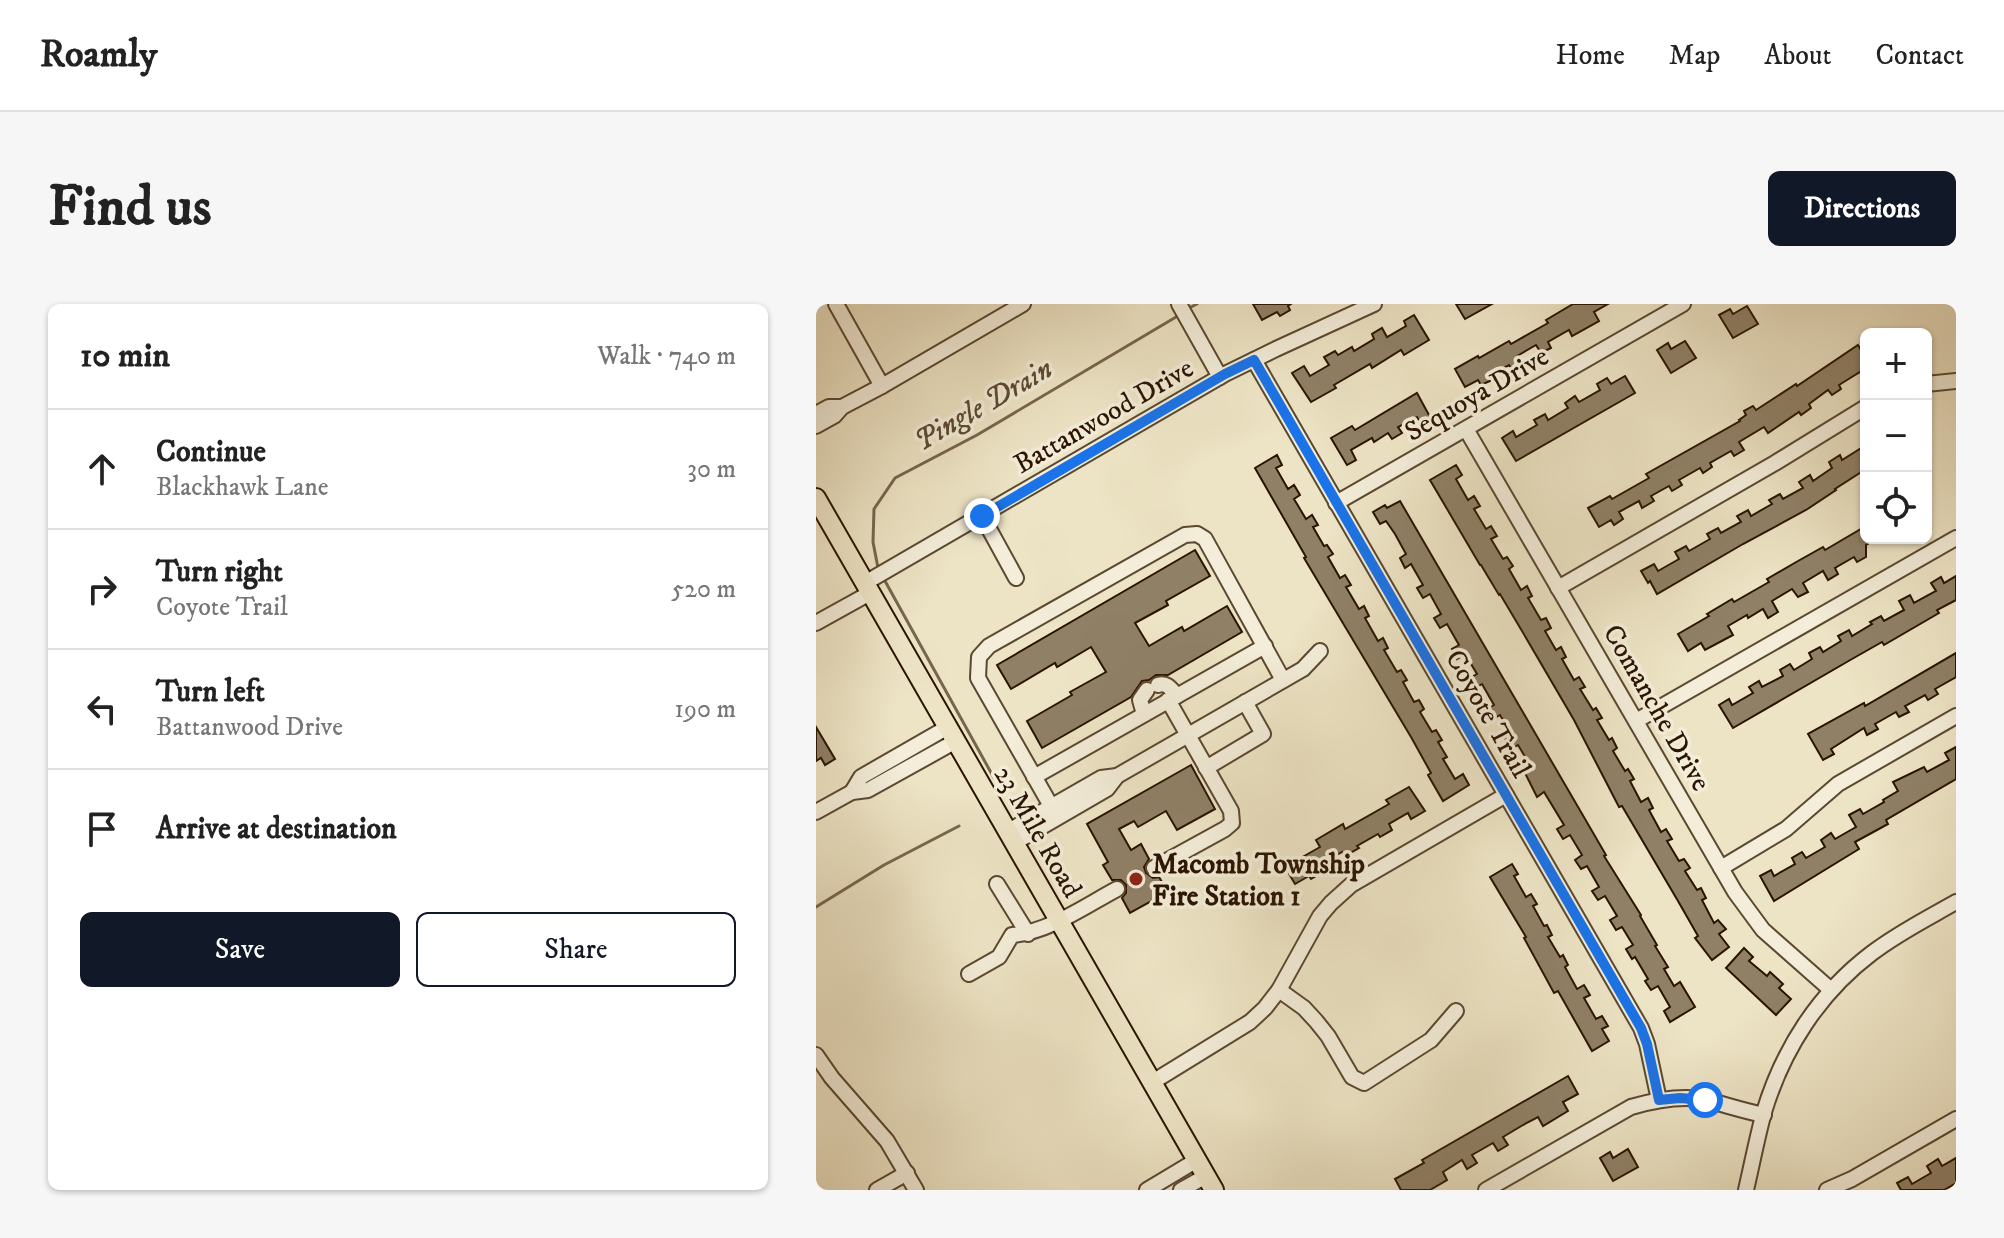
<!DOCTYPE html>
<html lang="en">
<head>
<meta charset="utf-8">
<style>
	:root { --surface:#fff; --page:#f6f6f6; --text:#222; --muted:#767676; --line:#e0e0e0; --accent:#111827 }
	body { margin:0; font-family:"IM FELL DW Pica",serif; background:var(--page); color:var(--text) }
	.controls { position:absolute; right:24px; top:24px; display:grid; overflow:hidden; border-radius:12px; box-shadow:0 2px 6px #0004 }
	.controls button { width:72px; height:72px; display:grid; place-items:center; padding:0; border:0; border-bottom:2px solid var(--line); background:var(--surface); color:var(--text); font:40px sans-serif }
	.stop { position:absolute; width:24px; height:24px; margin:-18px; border:6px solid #1a73e8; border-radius:50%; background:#fff }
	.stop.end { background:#1a73e8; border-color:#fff; box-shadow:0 2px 8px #0008 }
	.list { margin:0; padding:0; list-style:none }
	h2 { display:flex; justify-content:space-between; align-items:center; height:104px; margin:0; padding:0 32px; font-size:34px }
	h2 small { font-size:26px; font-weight:400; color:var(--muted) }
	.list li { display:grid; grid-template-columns:52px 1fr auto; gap:24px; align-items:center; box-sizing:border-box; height:120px; padding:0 32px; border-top:2px solid var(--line) }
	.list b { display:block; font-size:30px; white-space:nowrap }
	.list p { margin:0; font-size:26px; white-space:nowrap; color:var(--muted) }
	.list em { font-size:26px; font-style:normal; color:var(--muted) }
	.actions { display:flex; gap:16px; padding:24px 32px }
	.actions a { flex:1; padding:18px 0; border:2px solid var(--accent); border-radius:12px; text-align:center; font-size:28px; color:var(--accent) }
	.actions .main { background:var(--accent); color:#fff }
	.icon { flex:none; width:44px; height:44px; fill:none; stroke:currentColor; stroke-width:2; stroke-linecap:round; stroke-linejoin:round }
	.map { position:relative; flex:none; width:1140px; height:886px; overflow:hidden; border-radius:12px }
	header { display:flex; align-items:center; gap:48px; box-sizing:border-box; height:112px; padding:0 40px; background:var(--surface); border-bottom:2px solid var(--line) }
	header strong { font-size:38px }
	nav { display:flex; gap:44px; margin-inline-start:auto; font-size:28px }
	.intro { display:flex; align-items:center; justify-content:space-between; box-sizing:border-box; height:192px; padding:0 48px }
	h1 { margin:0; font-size:56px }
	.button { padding:20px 36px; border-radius:12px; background:var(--accent); color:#fff; font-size:28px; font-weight:700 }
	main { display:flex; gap:48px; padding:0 48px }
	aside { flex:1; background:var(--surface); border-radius:12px; box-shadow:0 2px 6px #0004 }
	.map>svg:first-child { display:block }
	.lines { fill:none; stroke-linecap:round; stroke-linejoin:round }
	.stream { stroke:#77664e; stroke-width:3 }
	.building { fill:#8f8066; stroke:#2a1400; stroke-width:2 }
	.minor-casing { stroke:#5b4831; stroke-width:18 }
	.major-casing { stroke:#2a1400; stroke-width:22 }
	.minor { stroke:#f3edd9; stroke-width:14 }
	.major { stroke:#ede4c5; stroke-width:18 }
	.route { stroke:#1a73e8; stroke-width:10 }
	.poi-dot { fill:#8f2418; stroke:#f3edd9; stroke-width:3 }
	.labels { text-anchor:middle; stroke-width:7; stroke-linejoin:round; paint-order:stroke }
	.street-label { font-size:28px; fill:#2a1400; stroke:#f3edd9 }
	.poi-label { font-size:28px; font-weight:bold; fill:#2a1400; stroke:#f3edd9; text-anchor:start }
	.water-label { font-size:30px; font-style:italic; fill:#5e4b34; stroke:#f3edd9 }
</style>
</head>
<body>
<header>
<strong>Roamly</strong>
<nav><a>Home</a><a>Map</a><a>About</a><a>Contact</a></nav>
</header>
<div class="intro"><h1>Find us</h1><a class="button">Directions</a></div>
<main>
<aside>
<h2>10 min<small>Walk · 740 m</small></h2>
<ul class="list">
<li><svg class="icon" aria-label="ahead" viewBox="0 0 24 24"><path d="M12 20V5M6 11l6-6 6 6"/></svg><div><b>Continue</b><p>Blackhawk Lane</p></div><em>30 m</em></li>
<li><svg class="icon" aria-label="right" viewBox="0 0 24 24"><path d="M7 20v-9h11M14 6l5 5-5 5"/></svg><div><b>Turn right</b><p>Coyote Trail</p></div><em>520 m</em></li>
<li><svg class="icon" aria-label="left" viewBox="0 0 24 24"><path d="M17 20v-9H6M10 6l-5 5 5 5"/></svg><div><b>Turn left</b><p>Battanwood Drive</p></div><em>190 m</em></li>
<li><svg class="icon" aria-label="arrive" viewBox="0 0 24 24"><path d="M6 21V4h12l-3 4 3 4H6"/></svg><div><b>Arrive at destination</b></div></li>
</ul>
<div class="actions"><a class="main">Save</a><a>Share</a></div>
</aside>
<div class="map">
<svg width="1140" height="886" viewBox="0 0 1140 886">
	<rect width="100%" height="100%" fill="#ede4c5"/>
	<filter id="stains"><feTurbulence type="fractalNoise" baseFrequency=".0025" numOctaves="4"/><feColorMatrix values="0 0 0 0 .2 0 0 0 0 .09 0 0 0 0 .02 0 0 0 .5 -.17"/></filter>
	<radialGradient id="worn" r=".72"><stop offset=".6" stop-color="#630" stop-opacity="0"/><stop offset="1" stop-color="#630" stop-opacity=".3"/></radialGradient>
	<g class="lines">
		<!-- stream -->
		<g class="stream">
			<polyline points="375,3 381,0"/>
			<polyline points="62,264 57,238 58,205 79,174 161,131 360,13"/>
			<polyline points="69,277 178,474"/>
			<polyline points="0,603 68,561 143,522"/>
		</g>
	</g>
	<!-- building -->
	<g class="building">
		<polygon points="437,0 475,0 472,2 474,6 464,12 461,8 446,16"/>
		<polygon points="640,0 676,0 649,15"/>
		<polygon points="757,0 792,0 778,8 783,17 756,32 753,26 732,38 735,44 725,49 720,41 701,52 706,61 696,66 693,61 673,72 676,76 665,81 662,76 649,83 639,65 662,52 663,54 693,37 695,40 732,19 730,16"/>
		<polygon points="931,2 942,20 917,34 903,11 914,5 917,10"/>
		<polygon points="598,11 613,36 588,51 585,46 556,64 554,60 518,81 520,84 495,98 476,69 488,62 494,72 513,61 508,53 519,47 522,51 536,43 538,47 558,35 556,30 566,24 571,33 590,22 588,17"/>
		<polygon points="869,37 880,54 855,69 841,46 852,39 855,45"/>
		<polygon points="1042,41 1050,54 1050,78 1044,68 1023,81 1025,85 1016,91 1012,86 993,100 995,104 985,111 983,108 952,129 948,123 923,138 928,146 918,152 915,147 894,159 896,163 887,169 884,164 863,176 866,181 856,187 853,182 835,192 838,197 826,204 823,197 803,208 807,215 798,221 795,216 783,223 772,204 794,192 796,195 833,174 830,170 924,117 923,116 930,111 928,107 937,102 940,106 980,80 981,82"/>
		<polygon points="809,72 819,89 700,157 686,134 697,127 700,133 721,121 718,116 729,110 732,116 752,104 749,99 759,92 763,98 784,86 781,80 791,74 795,80"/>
		<polygon points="601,89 614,113 604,119 601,113 582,123 586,129 576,135 572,129 558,138 556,134 535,146 540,156 531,161 515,134 536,122 539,126"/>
		<polygon points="1050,141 1050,165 1019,185 1020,186 990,206 927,240 841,290 834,277 832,279 825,267 838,260 842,267 863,255 859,248 870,242 873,247 894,235 891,230 902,224 905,229 925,218 921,212 932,206 935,212 956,200 953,196 964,190 967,195 987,184 983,178 994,171 997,177 1016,164 1013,158 1024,151 1026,156"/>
		<polygon points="461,151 466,161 460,164 472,185 478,181 484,191 478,195 490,215 496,211 502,221 497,223 508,242 511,241 517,250 512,253 524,274 529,271 535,281 530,283 543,305 548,302 553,312 549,314 562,337 567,334 572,344 568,346 581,368 585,366 591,376 587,378 598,398 603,396 608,405 604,408 616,428 620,426 626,436 622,438 631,453 627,455 639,475 647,470 653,481 627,497 612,471 615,469 595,433 488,254 490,253 439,164"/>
		<polygon points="640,161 646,171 640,175 652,196 658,192 664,202 658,205 670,225 675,222 681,232 675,235 687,255 691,253 697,262 693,265 705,286 711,282 716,292 712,294 725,316 730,314 735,324 729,327 740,346 745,343 750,353 746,355 758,376 763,373 769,383 764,385 777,406 780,404 786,414 781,416 793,436 796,434 801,444 797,447 809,467 812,465 818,475 814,477 825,498 832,494 837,504 833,506 845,528 850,525 856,535 851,537 863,557 868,555 874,564 869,567 881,586 885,584 890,594 886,596 898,619 902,616 910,625 903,630 913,643 896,656 879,634 882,632 862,597 806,502 803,503 758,416 706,327 684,290 683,291 665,261 664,261 614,176"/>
		<polygon points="584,197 790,551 788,552 825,611 824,612 841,641 839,642 852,663 848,665 858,682 864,678 879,703 854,718 848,707 854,703 842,682 835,686 829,677 832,675 819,653 816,655 810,645 817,641 806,623 800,626 794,616 801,612 789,592 782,596 776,587 783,583 771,562 765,565 759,556 766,551 754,531 747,535 741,525 748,521 728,488 721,493 707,465 714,461 702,441 695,445 689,435 696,431 684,411 677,415 671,405 678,401 666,380 659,384 654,374 661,370 649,350 641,355 636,345 643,341 631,320 624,324 618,314 625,310 614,290 607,294 601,284 607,281 595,260 589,264 584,254 590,250 579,230 570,217 564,220 557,208 569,201 571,204"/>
		<polygon points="1050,222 1050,234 1062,234 1050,241 1050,253 1041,258 1038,253 1019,264 1022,270 1012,276 1007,267 987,279 992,288 982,293 976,285 956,297 962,308 952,314 947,305 932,314 931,311 912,322 917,331 889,346 885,339 872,347 862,330 893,312 891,310 916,295 918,298 953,278 951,275 982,257 1007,243 1009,246"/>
		<polygon points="379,246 394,272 350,297 352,301 319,319 333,342 366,323 368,327 411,302 426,328 352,371 340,371 333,376 326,377 315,393 226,444 211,417 256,391 254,388 290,368 275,343 241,363 239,359 195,385 181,361"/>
		<polygon points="1140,272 1140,296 1121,306 1123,309 1068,341 1066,338 1036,355 917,424 903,401 913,395 916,401 937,389 933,383 943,377 946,383 967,372 964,366 974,360 978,366 996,355 993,349 1004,343 1007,348 1025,337 1022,332 1033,326 1036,332 1056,320 1054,318 1065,312 1068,317 1088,306 1083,297 1094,291 1098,299 1120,287 1115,279 1125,273 1128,279"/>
		<polygon points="1140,349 1140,373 1119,385 1122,390 1112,396 1109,391 1089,402 1093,408 1083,413 1080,408 1059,420 1062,425 1051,431 1048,424 1015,445 1018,450 1007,456 992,430 1048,399 1049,402"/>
		<polygon points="0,423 19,455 9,461 5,454 0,457"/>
		<polygon points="1140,443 1140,475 1070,516 1072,520 1039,538 1043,545 958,597 944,572 955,566 958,572 979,560 976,554 986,548 990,554 1009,543 1005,536 1015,529 1019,535 1040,523 1033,511 1044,505 1047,510 1068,498 1067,496 1082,487 1077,478 1108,463 1111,468 1133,456 1129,449"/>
		<polygon points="375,461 399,505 361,526 350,507 322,523 318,517 303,525 315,546 325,540 333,555 328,563 330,569 337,574 343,573 352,588 314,609 306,594 310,589 310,581 305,576 296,576 287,561 292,558 271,520"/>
		<polygon points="593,483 609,507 595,515 592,509 573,520 576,526 564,533 562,530 541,542 543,544 529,552 526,548 505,560 509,567 495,575 493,572 479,580 469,563 504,543 500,536 527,520 529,525 573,500 570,496"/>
		<polygon points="696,560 702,570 698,572 710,593 715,590 721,600 717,602 728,622 731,621 736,631 732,633 744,653 747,651 752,661 749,663 761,685 768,681 774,691 768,694 780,715 786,712 792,722 786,725 793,737 776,747 742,687 738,689 708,634 710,633 674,573"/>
		<polygon points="928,644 937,653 933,657 951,672 954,668 967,680 963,684 975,695 960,711 910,664"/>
		<polygon points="752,772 762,790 747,798 752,807 727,822 722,813 707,821 687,833 692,841 682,847 677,839 656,851 661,859 651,865 646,856 627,868 631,876 614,886 585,886 579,875 608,859 606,856"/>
		<polygon points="812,845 822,863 797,877 784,854 794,848 797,854"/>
		<polygon points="1140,854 1140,879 1128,886 1085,886 1081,879 1092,873 1096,880 1115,869 1111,862 1122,855 1126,862"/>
	</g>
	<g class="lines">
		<defs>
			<g id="minor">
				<polyline points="20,0 66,82"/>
				<polyline points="363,0 404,73"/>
				<polyline points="438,56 825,724 831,740 843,796"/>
				<polyline points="1110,80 1140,77"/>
				<polyline points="0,110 13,103 26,103"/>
				<polyline points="0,122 18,112 26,103 66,82 207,0"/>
				<polyline points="650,125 919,588 947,626 1015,686"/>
				<polyline points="520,199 867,0"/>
				<polyline points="166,212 200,274"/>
				<polyline points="49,279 409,70 460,45 558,0"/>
				<polyline points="742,284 959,159 1050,103"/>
				<polyline points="0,319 54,289"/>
				<path d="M342 381C351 378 355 385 361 392"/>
				<polyline points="328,410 324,396 331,386"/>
				<polyline points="820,417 1140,234"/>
				<polyline points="390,464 447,430 429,398"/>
				<polyline points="218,473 449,342"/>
				<polyline points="36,488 45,473 132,423"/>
				<polyline points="235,502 162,374 163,353 173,342 369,231 381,230 389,235 467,376"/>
				<polyline points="0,508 36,488 52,486 140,437"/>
				<polyline points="191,528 285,474 301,472"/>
				<polyline points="198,539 291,485 301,472 487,365 504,347"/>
				<polyline points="338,564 409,525 416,519 415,507 352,396"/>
				<polyline points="905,564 970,525 1022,480 1140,412"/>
				<polyline points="181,580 212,630"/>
				<path d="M153 670 183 653 196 631C233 628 269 602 301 585"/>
				<polyline points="463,686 488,704 500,717 512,732 536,773 548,779 615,736 640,707"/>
				<polyline points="0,751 16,774 71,837 100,886"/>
				<polyline points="335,779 434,718 449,704 463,686 504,612 515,599 535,581 690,491"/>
				<polyline points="61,886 91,869"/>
				<polyline points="331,886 381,856"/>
				<polyline points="365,886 390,872"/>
				<path d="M670 886 815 803C839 796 866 791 891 796 910 801 928 807 948 811"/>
				<path d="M930 886C936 860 941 834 948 808 967 745 1003 689 1056 649 1082 629 1112 614 1140 598"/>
				<polyline points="1011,886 1036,875 1140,815"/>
			</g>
			<polyline id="major" points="0,194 398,886"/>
		</defs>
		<!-- minor casing -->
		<use href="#minor" class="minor-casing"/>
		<!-- major casing -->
		<use href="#major" class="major-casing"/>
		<!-- minor -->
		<use href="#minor" class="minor"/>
		<!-- major -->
		<use href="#major" class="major"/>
	</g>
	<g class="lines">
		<!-- route -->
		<polyline class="route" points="166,212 409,70 438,56 825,724 831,740 843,796 864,794 889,796"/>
	</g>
	<!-- markers -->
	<circle class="poi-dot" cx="320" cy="575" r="8"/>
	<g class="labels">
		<!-- street labels -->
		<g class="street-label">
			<text transform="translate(660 89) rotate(-30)" y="10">Sequoya Drive</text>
			<text transform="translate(287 111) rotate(-30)" y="10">Battanwood Drive</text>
			<text transform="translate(842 403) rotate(60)" y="10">Comanche Drive</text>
			<text transform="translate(673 409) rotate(60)" y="10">Coyote Trail</text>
			<text transform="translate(223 527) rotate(60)" y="10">23 Mile Road</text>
		</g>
		<!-- poi labels -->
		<g class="poi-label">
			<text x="336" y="569">Macomb Township<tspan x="336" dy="32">Fire Station 1</tspan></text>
		</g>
		<!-- water labels -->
		<g class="water-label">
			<text transform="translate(167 100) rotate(-30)" y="10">Pingle Drain</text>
		</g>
	</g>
	<rect width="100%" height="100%" filter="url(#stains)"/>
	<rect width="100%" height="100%" fill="url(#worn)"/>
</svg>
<div class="controls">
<button>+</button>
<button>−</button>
<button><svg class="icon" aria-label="locate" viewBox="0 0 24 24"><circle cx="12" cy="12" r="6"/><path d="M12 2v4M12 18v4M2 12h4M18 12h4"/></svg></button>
</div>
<div class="stop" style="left:889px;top:796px"></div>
<div class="stop end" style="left:166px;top:212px"></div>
</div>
</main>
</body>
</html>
